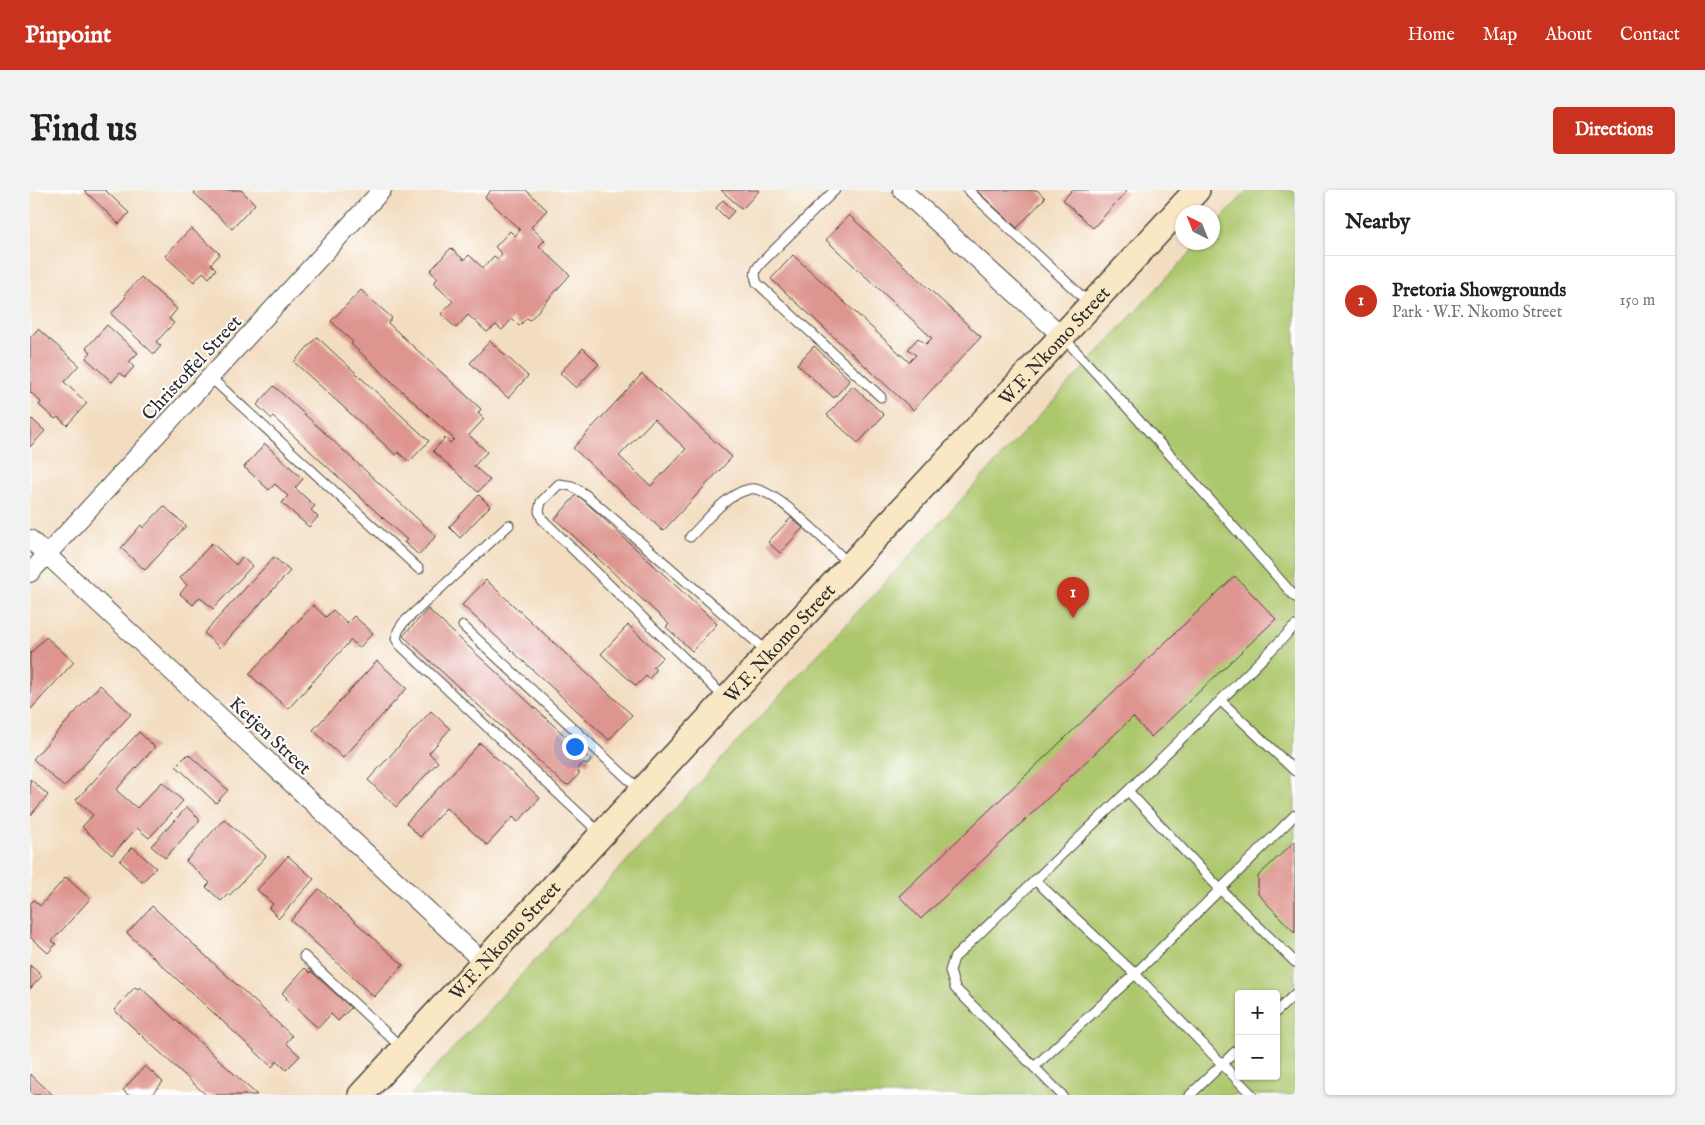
<!DOCTYPE html>
<html lang="en">
<head>
<meta charset="utf-8">
<style>
	:root { --surface:#fff; --page:#f2f2f2; --text:#202124; --muted:#757577; --line:#e0e0e0; --accent:#c8321e }
	body { margin:0; font-family:"IM FELL English",serif; background:var(--page); color:var(--text) }
	.controls { position:absolute; right:15px; bottom:15px; display:grid; overflow:hidden; border-radius:5px; box-shadow:0 1px 4px #0004 }
	.controls button { width:45px; height:45px; display:grid; place-items:center; padding:0; border:0; border-bottom:1px solid var(--line); background:var(--surface); color:var(--text); font:25px sans-serif }
	.compass { position:absolute; left:1145px; top:15px; width:45px; height:45px; border-radius:50%; background:var(--surface); box-shadow:0 1px 4px #0004; rotate:317deg }
	.you { position:absolute; left:544px; top:556px; width:18px; height:18px; margin:-12px; border:4px solid #fff; border-radius:50%; background:#1a73e8; box-shadow:0 0 0 8px #1a73e833 }
	.badge { display:grid; place-items:center; width:32px; height:32px; border-radius:50%; background:var(--accent); color:#fff; font-size:16px; font-weight:700 }
	.pin { position:absolute; translate:-50% -41px; filter:drop-shadow(0 1px 2px #0008) }
	.pin::after { content:''; position:absolute; top:26px; width:18px; height:15px; background:inherit; clip-path:polygon(0 0,100% 0,50% 100%) }
	.list { margin:0; padding:0; list-style:none }
	h2 { display:flex; justify-content:space-between; align-items:center; height:65px; margin:0; padding:0 20px; font-size:21px }
	h2 small { font-size:16px; font-weight:400; color:var(--muted) }
	.list li { display:grid; grid-template-columns:32px 1fr auto; gap:15px; align-items:center; box-sizing:border-box; height:90px; padding:0 20px; border-top:1px solid var(--line) }
	.list b { display:block; font-size:19px; white-space:nowrap }
	.list p { margin:0; font-size:16px; white-space:nowrap; color:var(--muted) }
	.list em { font-size:16px; font-style:normal; color:var(--muted) }
	.map { position:relative; flex:none; width:1265px; height:905px; overflow:hidden; border-radius:5px }
	header { display:flex; align-items:center; gap:30px; box-sizing:border-box; height:70px; padding:0 25px; background:var(--accent); color:#fff }
	header strong { font-size:24px }
	nav { display:flex; gap:28px; margin-inline-start:auto; font-size:18px }
	.intro { display:flex; align-items:center; justify-content:space-between; box-sizing:border-box; height:120px; padding:0 30px }
	h1 { margin:0; font-size:35px }
	.button { padding:12px 22px; border-radius:5px; background:var(--accent); color:#fff; font-size:18px; font-weight:700 }
	main { display:flex; gap:30px; padding:0 30px }
	aside { flex:1; background:var(--surface); border-radius:5px; box-shadow:0 1px 4px #0004 }
	.map>svg:first-child { display:block }
	.green { fill:#adc76d; stroke:#6c794c; fill-rule:evenodd }
	.building { fill:#de9590; fill-rule:evenodd }
	.lines { fill:none; stroke-linecap:round; stroke-linejoin:round }
	.service-casing { stroke:#494641; stroke-width:11 }
	.minor-casing { stroke:#494641; stroke-width:20 }
	.secondary-casing { stroke:#494641; stroke-width:28 }
	.service { stroke:#fff; stroke-width:9 }
	.minor { stroke:#fff; stroke-width:18 }
	.secondary { stroke:#fae7c3; stroke-width:25 }
	.labels { text-anchor:middle; stroke-width:4; stroke-linejoin:round; paint-order:stroke }
	.street-label { font-size:19px; fill:#2b2b2b; stroke:#fff }
</style>
</head>
<body>
<header>
<strong>Pinpoint</strong>
<nav><a>Home</a><a>Map</a><a>About</a><a>Contact</a></nav>
</header>
<div class="intro"><h1>Find us</h1><a class="button">Directions</a></div>
<main>
<div class="map">
<svg width="1265" height="905" viewBox="0 0 1265 905">
	<rect width="100%" height="100%" fill="#fff"/>
	<filter id="ink" filterUnits="userSpaceOnUse"><feTurbulence type="fractalNoise" baseFrequency=".02" numOctaves="2"/><feDisplacementMap in="SourceGraphic" scale="10" xChannelSelector="R" yChannelSelector="G"/><feConvolveMatrix kernelMatrix="1 2 1 2 8 2 1 2 1" color-interpolation-filters="sRGB"/></filter>
	<filter id="wash" filterUnits="userSpaceOnUse"><feTurbulence type="fractalNoise" baseFrequency=".0096" numOctaves="4" result="noise"/><feDisplacementMap in="SourceGraphic" scale="20" xChannelSelector="R" yChannelSelector="G"/><feGaussianBlur stdDeviation="1.12" result="paint"/><feColorMatrix in="noise" values="0 0 0 0 0 0 0 0 0 0 0 0 0 0 0 0 0 1.4 0 .05"/><feComposite in="paint" operator="in"/></filter>
	<g filter="url(#wash)">
		<rect width="100%" height="100%" fill="#f3ddc0"/>
		<!-- green -->
		<path class="green" d="M1218 0H1265V905H380L1169 53 1182 52 1183 38ZM1209 804H1246V886H1209Z"/>
		<g id="blocks">
			<!-- building -->
			<g class="building">
				<polygon points="54,0 75,0 99,23 89,34"/>
				<polygon points="167,0 211,0 225,14 202,39 164,3"/>
				<polygon points="461,0 496,0 517,20 501,37 515,50 509,56 540,85 500,130 497,128 489,136 482,129 472,140 466,135 457,142 438,125 426,138 411,124 423,111 403,93 408,88 400,81 421,58 434,70 439,65 453,78 464,66 468,69 472,64 465,57 480,41 485,46 490,40 455,7"/>
				<polygon points="691,0 730,0 712,19"/>
				<polygon points="946,0 1007,0 1015,8 987,38"/>
				<polygon points="1042,0 1096,0 1097,1 1063,38 1033,10"/>
				<polygon points="693,10 704,21 697,29 686,18"/>
				<polygon points="819,25 951,147 883,220 741,89 763,65 879,172 886,165 878,159 888,148 896,154 902,148 796,50"/>
				<polygon points="161,38 190,64 181,74 186,79 179,88 173,82 164,92 135,66"/>
				<polygon points="111,87 147,119 139,129 144,133 126,152 131,156 124,164 81,124 96,107 94,105"/>
				<polygon points="331,100 362,128 358,133 451,219 448,223 454,229 439,245 457,262 444,276 460,290 448,302 403,261 415,248 420,253 424,249 321,154 323,152 301,131"/>
				<polygon points="77,135 108,163 99,172 104,177 95,187 90,183 82,192 56,168 61,162 56,158"/>
				<polygon points="8,139 49,175 34,192 57,213 37,235 28,227 25,229 9,215 11,212 0,202 0,148"/>
				<polygon points="287,147 399,251 379,272 368,262 366,265 264,172"/>
				<polygon points="460,151 498,186 478,208 440,173"/>
				<polygon points="784,156 820,190 804,208 767,174"/>
				<polygon points="553,158 569,174 546,198 530,183"/>
				<path d="M612 184 702 267 633 341 543 258ZM624 229 656 259 621 296 589 266Z"/>
				<polygon points="244,196 406,346 389,365 374,352 377,350 243,227 242,229 227,215"/>
				<polygon points="823,196 854,225 828,253 797,225"/>
				<polygon points="2,229 15,241 0,257 0,232"/>
				<polygon points="235,254 273,289 265,298 285,316 281,320 288,327 279,337 252,313 258,306 245,294 239,300 214,277"/>
				<polygon points="547,304 687,434 662,461 636,437 639,434 525,329"/>
				<polygon points="449,305 460,316 430,348 419,337"/>
				<polygon points="134,316 156,336 115,380 91,358 111,335 113,338"/>
				<polygon points="761,328 773,338 750,363 738,352"/>
				<polygon points="182,353 206,375 212,367 222,376 183,419 170,407 163,415 150,404 157,395 150,388"/>
				<polygon points="244,367 260,381 190,458 174,443"/>
				<polygon points="1205,386 1246,429 1121,547 1103,527 891,729 869,706"/>
				<polygon points="456,390 602,525 579,550 432,415"/>
				<polygon points="283,415 296,427 303,420 317,433 324,426 343,443 329,458 321,450 258,519 219,484"/>
				<polygon points="398,419 561,570 557,575 554,572 548,578 549,584 539,595 534,594 373,446"/>
				<polygon points="598,435 633,467 623,477 626,480 619,489 616,486 606,496 571,464"/>
				<polygon points="16,447 44,472 0,520 0,464"/>
				<polygon points="347,471 377,498 313,568 283,540"/>
				<polygon points="70,495 101,524 34,597 3,569"/>
				<polygon points="401,521 420,539 399,563 408,572 366,617 338,590"/>
				<polygon points="109,542 125,557 86,600 107,618 132,592 153,611 119,648 107,638 82,665 52,637 63,625 46,610"/>
				<polygon points="450,553 510,608 488,632 483,627 457,655 416,618 390,647 376,633"/>
				<polygon points="158,564 198,600 186,613 146,576"/>
				<polygon points="0,589 18,605 0,626"/>
				<polygon points="157,617 170,630 135,668 121,656"/>
				<polygon points="194,629 236,666 200,705 198,704 191,711 176,697 180,693 156,671"/>
				<polygon points="1265,651 1265,743 1228,704 1228,686"/>
				<polygon points="103,657 126,678 112,692 90,671"/>
				<polygon points="258,666 284,689 249,728 239,718 243,714 227,700"/>
				<polygon points="36,687 60,709 22,751 26,754 18,763 0,747 0,714 4,710 10,716"/>
				<polygon points="289,699 373,775 344,807 261,730"/>
				<polygon points="122,716 262,846 256,853 270,866 256,880 247,871 242,877 97,743"/>
				<polygon points="0,775 12,786 0,799"/>
				<polygon points="275,778 280,783 281,781 321,818 308,831 301,824 288,838 256,809 257,808 252,803"/>
				<polygon points="105,797 108,799 110,797 227,905 176,905 84,820"/>
				<polygon points="115,876 133,892 121,905 98,905 93,900"/>
				<polygon points="0,884 23,905 0,905"/>
			</g>
		</g>
	</g>
	<g filter="url(#ink)">
		<use href="#blocks" fill-opacity="0" stroke="#494641" stroke-width="1"/>
		<g class="lines">
			<defs>
				<g id="service">
					<path d="M805 0 734 70C726 78 723 82 727 93L851 207"/>
					<polyline points="938,0 1060,114"/>
					<polyline points="1034,148 1152,278 1265,407"/>
					<polyline points="180,187 389,379"/>
					<polyline points="479,335 373,433 368,441 366,449 370,455 571,644"/>
					<path d="M660 347C677 330 696 304 720 299 742 294 803 359 820 375"/>
					<polyline points="433,436 611,601"/>
					<polyline points="696,509 512,329 509,321 511,312 529,294 542,296 556,305 739,463"/>
					<polyline points="1191,511 1265,581"/>
					<polyline points="1099,602 1190,699 1265,772"/>
					<polyline points="1005,690 1105,784 1222,905"/>
					<polyline points="274,766 373,859"/>
					<polyline points="1246,822 1265,804"/>
					<polyline points="1004,877 1105,784 1265,625"/>
					<path d="M1032 905 925 798 920 781 924 768C1038 658 1154 549 1265 436"/>
					<polyline points="1160,905 1209,858"/>
				</g>
				<g id="minor">
					<polyline points="872,0 1032,146"/>
					<polyline points="0,349 453,772"/>
					<polyline points="0,383 352,0"/>
				</g>
				<g id="secondary">
					<path id="s1" d="M331 905 1167 0"/>
				</g>
			</defs>
			<!-- service casing -->
			<use href="#service" class="service-casing"/>
			<!-- minor casing -->
			<use href="#minor" class="minor-casing"/>
			<!-- secondary casing -->
			<use href="#secondary" class="secondary-casing"/>
			<!-- service -->
			<use href="#service" class="service"/>
			<!-- minor -->
			<use href="#minor" class="minor"/>
			<!-- secondary -->
			<use href="#secondary" class="secondary"/>
		</g>
	</g>
	<g class="labels">
		<!-- street labels -->
		<g class="street-label">
			<text dy="7" stroke="none"><textPath href="#s1" startOffset="1021">W.F. Nkomo Street</textPath></text>
			<text transform="translate(161 177) rotate(-47)" y="7">Christoffel Street</text>
			<text dy="7" stroke="none"><textPath href="#s1" startOffset="616">W.F. Nkomo Street</textPath></text>
			<text transform="translate(241 545) rotate(43)" y="7">Ketjen Street</text>
			<text dy="7" stroke="none"><textPath href="#s1" startOffset="211">W.F. Nkomo Street</textPath></text>
		</g>
	</g>
</svg>
<div class="controls">
<button>+</button>
<button>−</button>
</div>
<svg class="compass" viewBox="-18 -18 36 36"><path d="M0-13l5 13h-10z" fill="#e53935"/><path d="M0 13l5-13h-10z" fill="#757577"/></svg>
<div class="you"></div>
<div class="pin badge" style="left:1043px;top:428px">1</div>
</div>
<aside>
<h2>Nearby<small></small></h2>
<ul class="list">
<li><span class="badge">1</span><div><b>Pretoria Showgrounds</b><p>Park · W.F. Nkomo Street</p></div><em>150 m</em></li>
</ul>
</aside>
</main>
</body>
</html>
